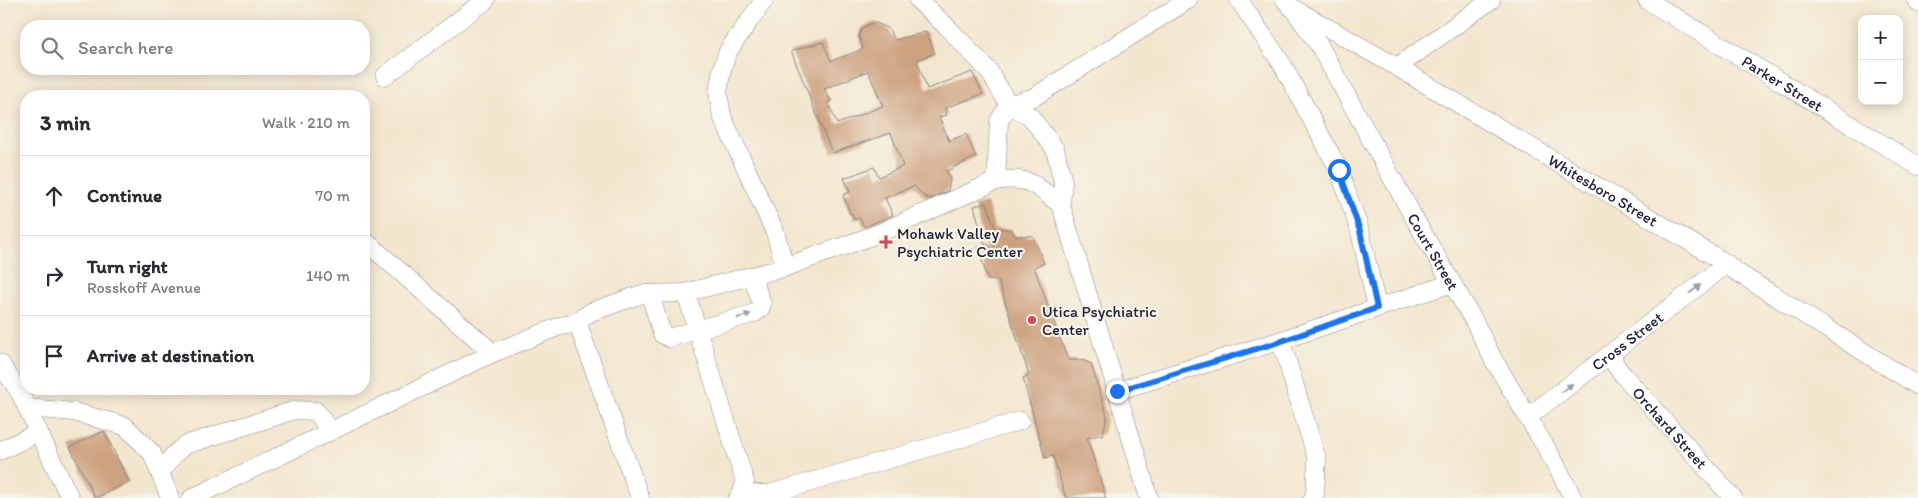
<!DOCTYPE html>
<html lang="en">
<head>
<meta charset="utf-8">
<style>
	:root { --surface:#fff; --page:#f2f2f3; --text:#2b2b33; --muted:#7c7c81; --line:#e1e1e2 }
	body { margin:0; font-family:Itim,sans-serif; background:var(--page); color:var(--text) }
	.controls { position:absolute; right:15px; top:15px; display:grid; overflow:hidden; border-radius:10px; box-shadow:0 2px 12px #0003 }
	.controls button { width:45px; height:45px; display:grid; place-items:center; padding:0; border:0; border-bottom:1px solid var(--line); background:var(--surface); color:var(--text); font:25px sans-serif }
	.stop { position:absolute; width:15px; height:15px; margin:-11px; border:4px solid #1a73e8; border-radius:50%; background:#fff }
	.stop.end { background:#1a73e8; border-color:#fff; box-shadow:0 1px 5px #0008 }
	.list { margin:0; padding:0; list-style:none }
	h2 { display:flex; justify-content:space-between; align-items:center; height:65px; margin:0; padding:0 20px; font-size:21px }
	h2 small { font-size:16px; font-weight:400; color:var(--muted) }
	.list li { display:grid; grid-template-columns:32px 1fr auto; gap:15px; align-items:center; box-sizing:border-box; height:80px; padding:0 20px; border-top:1px solid var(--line) }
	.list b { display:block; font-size:19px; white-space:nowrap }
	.list p { margin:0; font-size:16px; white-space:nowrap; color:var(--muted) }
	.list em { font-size:16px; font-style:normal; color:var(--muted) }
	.icon { flex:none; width:28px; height:28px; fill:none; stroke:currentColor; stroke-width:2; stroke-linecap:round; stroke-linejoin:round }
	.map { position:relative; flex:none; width:1918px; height:498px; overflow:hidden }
	.search { position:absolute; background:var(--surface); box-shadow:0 2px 12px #0003; left:20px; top:20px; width:350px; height:55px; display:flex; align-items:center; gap:12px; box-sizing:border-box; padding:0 18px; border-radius:20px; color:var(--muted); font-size:19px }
	.panel { position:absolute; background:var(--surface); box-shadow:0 2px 12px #0003; left:20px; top:90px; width:350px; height:305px; border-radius:20px }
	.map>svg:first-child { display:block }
	.building { fill:#cda280; fill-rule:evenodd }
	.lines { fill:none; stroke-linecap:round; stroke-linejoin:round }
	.minor-casing { stroke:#8a8485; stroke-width:19 }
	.minor { stroke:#fff; stroke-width:18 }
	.oneway { fill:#9c9ca7 }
	.route { stroke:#1a73e8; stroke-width:6 }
	.poi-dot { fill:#d1495b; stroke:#f7f3e8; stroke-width:2 }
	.labels { text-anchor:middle; stroke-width:4.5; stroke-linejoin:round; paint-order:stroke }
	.street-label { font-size:16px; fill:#22223b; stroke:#f7f3e8 }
	.poi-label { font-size:16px; fill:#22223b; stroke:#f7f3e8; text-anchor:start }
</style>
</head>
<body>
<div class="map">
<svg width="1918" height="498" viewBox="0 0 1918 498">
	<rect width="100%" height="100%" fill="#f7f3e8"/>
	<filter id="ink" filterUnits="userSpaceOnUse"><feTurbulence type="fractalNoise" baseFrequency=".02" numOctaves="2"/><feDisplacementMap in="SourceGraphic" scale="10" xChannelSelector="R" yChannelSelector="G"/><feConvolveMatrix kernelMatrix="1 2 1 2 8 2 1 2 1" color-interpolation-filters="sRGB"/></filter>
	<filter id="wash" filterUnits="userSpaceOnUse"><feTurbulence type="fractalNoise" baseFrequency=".0096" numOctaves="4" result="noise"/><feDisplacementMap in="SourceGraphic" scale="20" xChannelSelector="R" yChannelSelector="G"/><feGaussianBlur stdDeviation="1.12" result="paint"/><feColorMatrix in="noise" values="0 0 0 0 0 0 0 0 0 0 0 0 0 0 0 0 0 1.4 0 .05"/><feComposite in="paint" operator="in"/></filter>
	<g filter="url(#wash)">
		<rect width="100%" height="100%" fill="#f3e6cf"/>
		<g id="blocks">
			<!-- building -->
			<g class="building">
				<path d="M874 22 888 28 895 40 926 32 935 53 917 60 927 89 972 72 983 94 945 108 947 115 939 117 949 141 966 134 976 157 946 171 950 179 948 191 930 199 924 196 914 186 885 198 893 215 864 227 860 218 854 220 852 213 850 214 843 195 850 192 844 178 874 167 879 177 903 166 891 133 832 153 791 51 823 42 831 61 863 49 859 36 862 28ZM868 71 883 106 837 124 828 102 831 101 824 89Z"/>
				<polygon points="987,203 995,229 1011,229 1015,236 1033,236 1044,263 1034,267 1068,360 1082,360 1091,364 1107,416 1103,434 1087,438 1106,498 1066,498 1053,456 1045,458 1023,378 1029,375 998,280 988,280 978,247 986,249 974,206"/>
				<polygon points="104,431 129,482 95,498 70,447"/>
			</g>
		</g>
	</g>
	<g filter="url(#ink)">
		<use href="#blocks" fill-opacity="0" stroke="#8a8485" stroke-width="1"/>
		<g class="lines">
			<defs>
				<g id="minor">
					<polyline points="764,0 728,51 722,69 718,92 722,116 775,232 785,267"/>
					<polyline points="918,0 947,27 989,71 1009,105 1034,97 1188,0"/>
					<polyline points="1239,0 1282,64 1339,170 1360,231 1377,308"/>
					<path id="s1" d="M1285 0 1291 7 1397 67 1727 264 1735 271 1918 386"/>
					<path id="s2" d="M1647 0 1918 166"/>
					<polyline points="1916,0 1918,2"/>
					<path id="s3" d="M1297 14 1319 45 1414 218 1474 321 1493 359 1555 463 1573 498"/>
					<polyline points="1397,67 1491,0"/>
					<polyline points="385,76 486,0"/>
					<polyline points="996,181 999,121 1009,105 1030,116 1055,149 1063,182 1061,205"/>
					<polyline points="364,240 493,353 560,326 573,324 579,327 640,498"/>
					<polyline points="686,293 745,482 742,493 738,498"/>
					<polyline points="650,294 662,334 669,338 755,313 760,309 762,304 752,276"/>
					<path d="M573 324 591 312 642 294 684 293 783 268 877 234 996 181C1030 175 1036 186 1061 205L1149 498"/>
					<polyline points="1281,341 1317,459 1315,494 1313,498"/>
					<path id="s4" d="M1611 354 1616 366 1624 376 1733 498"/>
					<polyline points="0,363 20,393 70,498"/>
					<polyline points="1117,391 1279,341 1452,283"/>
					<polyline points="27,408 74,412 125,426 152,453 170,498"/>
					<path id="s5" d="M1528 417 1727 264"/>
					<polyline points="0,451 39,432"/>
					<polyline points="160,473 173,456 185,445 295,410 316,411 330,431"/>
					<polyline points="741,494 770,494 1020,421"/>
					<polyline points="192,498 493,353"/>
				</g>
			</defs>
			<!-- minor casing -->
			<use href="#minor" class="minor-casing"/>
			<!-- minor -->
			<use href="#minor" class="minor"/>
		</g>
		<!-- one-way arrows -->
		<defs><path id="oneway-solid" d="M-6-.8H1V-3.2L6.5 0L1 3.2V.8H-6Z" transform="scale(1.25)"/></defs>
		<g class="oneway">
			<use href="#oneway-solid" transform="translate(1695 289) rotate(-38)"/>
			<use href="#oneway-solid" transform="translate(744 316) rotate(-17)"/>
			<use href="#oneway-solid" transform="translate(1567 388) rotate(-37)"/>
		</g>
	</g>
	<g class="lines" filter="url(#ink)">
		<!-- route -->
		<polyline class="route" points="1117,391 1279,342 1377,308 1360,231 1339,170"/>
	</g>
	<!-- markers -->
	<g class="poi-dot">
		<path d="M883.5 234.5h5v5h5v5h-5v5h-5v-5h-5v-5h5z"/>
		<circle cx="1032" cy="320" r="5"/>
	</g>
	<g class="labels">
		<!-- street labels -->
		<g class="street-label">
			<text dy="6" stroke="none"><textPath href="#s2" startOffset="159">Parker Street</textPath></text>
			<text dy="6" stroke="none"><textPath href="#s1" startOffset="371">Whitesboro Street</textPath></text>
			<text dy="6" stroke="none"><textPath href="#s3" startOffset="274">Court Street</textPath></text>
			<text dy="6" stroke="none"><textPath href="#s5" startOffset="125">Cross Street</textPath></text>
			<text dy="6" stroke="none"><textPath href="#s4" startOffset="95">Orchard Street</textPath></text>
		</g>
		<!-- poi labels -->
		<g class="poi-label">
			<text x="897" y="239">Mohawk Valley<tspan x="897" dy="18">Psychiatric Center</tspan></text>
			<text x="1042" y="317">Utica Psychiatric<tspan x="1042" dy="18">Center</tspan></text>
		</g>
	</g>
</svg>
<div class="controls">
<button>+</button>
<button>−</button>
</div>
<div class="stop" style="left:1339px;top:170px"></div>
<div class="stop end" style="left:1117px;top:391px"></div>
<div class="search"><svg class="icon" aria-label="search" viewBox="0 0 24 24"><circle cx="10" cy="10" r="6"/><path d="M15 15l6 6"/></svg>Search here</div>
<section class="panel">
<h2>3 min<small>Walk · 210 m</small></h2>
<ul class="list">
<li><svg class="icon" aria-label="ahead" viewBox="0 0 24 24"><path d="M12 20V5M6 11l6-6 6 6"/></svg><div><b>Continue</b></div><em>70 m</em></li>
<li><svg class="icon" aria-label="right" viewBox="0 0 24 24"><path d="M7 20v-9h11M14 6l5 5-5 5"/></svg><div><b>Turn right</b><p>Rosskoff Avenue</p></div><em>140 m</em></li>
<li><svg class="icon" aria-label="arrive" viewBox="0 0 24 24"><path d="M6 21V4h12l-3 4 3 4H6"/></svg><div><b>Arrive at destination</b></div></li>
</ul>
</section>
</div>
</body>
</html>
